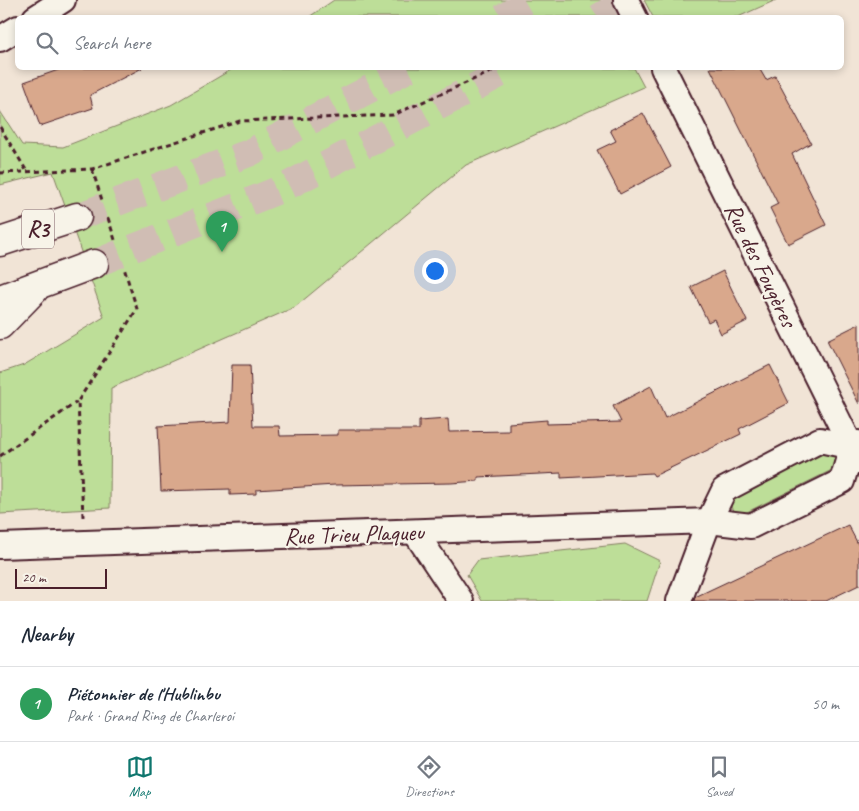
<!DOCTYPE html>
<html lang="en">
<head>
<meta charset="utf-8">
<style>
	:root { --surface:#fff; --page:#f2f2f3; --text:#1f2937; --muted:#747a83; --line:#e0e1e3; --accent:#0f766e }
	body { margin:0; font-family:Caveat,sans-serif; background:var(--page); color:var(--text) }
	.scale { position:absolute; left:15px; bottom:12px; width:92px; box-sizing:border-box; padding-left:5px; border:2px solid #4a1f2b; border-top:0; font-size:14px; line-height:18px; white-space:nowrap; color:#4a1f2b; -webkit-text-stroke:4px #f7f3e8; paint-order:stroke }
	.you { position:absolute; left:434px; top:270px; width:18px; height:18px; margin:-12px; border:4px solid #fff; border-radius:50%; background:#1a73e8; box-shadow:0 0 0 8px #1a73e833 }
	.badge { display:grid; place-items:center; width:32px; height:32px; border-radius:50%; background:var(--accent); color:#fff; font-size:16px; font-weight:700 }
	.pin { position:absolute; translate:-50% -41px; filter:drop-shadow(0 1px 2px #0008) }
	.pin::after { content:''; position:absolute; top:26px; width:18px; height:15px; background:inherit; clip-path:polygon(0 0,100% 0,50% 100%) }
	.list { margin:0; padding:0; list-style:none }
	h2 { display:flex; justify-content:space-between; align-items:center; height:65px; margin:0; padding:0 20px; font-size:21px }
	h2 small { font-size:16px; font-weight:400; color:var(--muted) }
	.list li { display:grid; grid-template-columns:32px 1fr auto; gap:15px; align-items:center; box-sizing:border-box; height:75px; padding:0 20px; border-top:1px solid var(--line) }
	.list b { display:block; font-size:19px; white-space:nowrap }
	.list p { margin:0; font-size:16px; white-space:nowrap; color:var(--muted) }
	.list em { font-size:16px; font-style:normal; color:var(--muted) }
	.icon { flex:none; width:28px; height:28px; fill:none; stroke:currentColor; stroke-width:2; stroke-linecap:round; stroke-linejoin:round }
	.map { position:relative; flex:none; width:859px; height:601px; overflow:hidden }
	.search { position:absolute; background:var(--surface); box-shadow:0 2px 8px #0003; left:15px; right:15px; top:15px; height:55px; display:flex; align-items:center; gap:12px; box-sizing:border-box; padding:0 18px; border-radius:8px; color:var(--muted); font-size:19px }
	.sheet { height:140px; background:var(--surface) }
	nav { display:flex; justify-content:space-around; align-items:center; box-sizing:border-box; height:70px; border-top:1px solid var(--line); background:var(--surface); font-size:14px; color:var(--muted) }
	nav a { display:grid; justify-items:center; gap:2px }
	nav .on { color:var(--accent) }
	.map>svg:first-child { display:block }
	.green { fill:#bdde98; stroke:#847e62 }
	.building { fill:#d9a88c; stroke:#4a1f2b }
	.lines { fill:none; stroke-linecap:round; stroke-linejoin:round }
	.motorway-tunnel { stroke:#d0bdb4; stroke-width:28; stroke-dasharray:28 14; stroke-linecap:butt }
	.minor-casing { stroke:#4a1f2b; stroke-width:28 }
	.motorway-casing { stroke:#4a1f2b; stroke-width:31 }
	.path { stroke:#4a1f2b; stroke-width:3; stroke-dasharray:5 4; stroke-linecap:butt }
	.minor { stroke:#f7f3e8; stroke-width:24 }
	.motorway { stroke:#f7f3e8; stroke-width:28 }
	.labels { text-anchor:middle; stroke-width:4.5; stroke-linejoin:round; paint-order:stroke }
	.shield { fill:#f7f3e8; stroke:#7e5f64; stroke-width:1 }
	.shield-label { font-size:22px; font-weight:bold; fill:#4a1f2b }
	.street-label { font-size:24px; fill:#4a1f2b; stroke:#f7f3e8 }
</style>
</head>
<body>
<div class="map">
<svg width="859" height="601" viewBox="0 0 859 601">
	<rect width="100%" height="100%" fill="#f1e4d6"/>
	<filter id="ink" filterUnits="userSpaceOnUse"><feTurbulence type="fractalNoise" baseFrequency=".02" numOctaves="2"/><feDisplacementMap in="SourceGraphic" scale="10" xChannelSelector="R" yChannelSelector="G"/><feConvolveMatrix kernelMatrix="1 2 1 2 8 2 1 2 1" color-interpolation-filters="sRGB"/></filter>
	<g filter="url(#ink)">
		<!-- green -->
		<g class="green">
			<polygon points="334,0 601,0 610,17 309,17"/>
			<polygon points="644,0 776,0 738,17 653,17"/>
			<polygon points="234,68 634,68 644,87 466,165 295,307 111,388 110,508 0,514 0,373 24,365 104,317 53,172 0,185 0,111 22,145 63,147 171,105"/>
			<polygon points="825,453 836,457 836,468 745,513 735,514 731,507 733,498"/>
			<polygon points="625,544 660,561 647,601 482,601 467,575 478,560"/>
		</g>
		<!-- building -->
		<g class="building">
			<polygon points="64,68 142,68 90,95 93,108 40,126 24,82"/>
			<polygon points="710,68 759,68 766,80 775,76 811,143 792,154 826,225 788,244 770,208 778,204"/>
			<polygon points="643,113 671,167 620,194 597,150 616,141 610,130"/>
			<polygon points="723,271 747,321 721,334 714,319 708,322 691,287"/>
			<polygon points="859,324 859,404 827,340"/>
			<polygon points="232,365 250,365 253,426 279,426 280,436 338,435 338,430 419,430 419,421 448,419 449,432 509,431 509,423 547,420 547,424 621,422 613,406 651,386 665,418 770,365 789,403 739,429 741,434 654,476 652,473 561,478 561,473 478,477 478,481 451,483 335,485 256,490 256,494 230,495 230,489 161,491 158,426 230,422"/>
			<polygon points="848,525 859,546 859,585 826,601 694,601 695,597"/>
		</g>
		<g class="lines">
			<!-- motorway-tunnel -->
			<g class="motorway-tunnel">
				<polyline points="502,18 533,0"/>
				<polyline points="598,18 628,0"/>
				<polyline points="77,217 249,153 409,68"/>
				<polyline points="94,264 281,189 511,68"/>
			</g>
			<defs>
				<g id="minor">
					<polyline points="626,0 635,18"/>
					<polyline points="35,18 63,0"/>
					<polyline points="0,39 18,28"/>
					<polyline points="663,68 859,462"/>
					<polyline points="852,447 820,440 724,490 709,521 751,526 842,481 852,447 858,443"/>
					<polyline points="415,532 461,601"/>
					<polyline points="0,546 709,521 679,601"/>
				</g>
				<g id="motorway">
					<polyline points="0,242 77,217"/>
					<polyline points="0,299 94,264"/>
					<polyline points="0,325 34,290"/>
				</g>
			</defs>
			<!-- minor casing -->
			<use href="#minor" class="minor-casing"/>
			<!-- motorway casing -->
			<use href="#motorway" class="motorway-casing"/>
			<!-- path -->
			<g class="path">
				<polyline points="0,127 26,170"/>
				<polyline points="92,169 102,200"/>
				<polyline points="0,173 92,169 240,121 393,115 500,68"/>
				<polyline points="108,218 116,243"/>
				<polyline points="0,456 77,402"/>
				<polyline points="83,517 78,401 137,309 124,268"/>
			</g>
			<!-- minor -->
			<use href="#minor" class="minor"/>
			<!-- motorway -->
			<use href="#motorway" class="motorway"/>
		</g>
	</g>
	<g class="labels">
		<!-- shield labels -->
		<rect class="shield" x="22" y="209.5" width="32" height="39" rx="4"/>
		<g class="shield-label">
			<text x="38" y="237">R3</text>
		</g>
		<!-- street labels -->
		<g class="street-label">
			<text transform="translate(761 265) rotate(64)" y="8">Rue des Fougères</text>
			<text transform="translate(354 534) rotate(-2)" y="8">Rue Trieu Plaqueu</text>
		</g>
	</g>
</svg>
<div class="scale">20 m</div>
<div class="you"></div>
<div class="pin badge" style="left:222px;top:252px;background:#2e9e5b">1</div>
<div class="search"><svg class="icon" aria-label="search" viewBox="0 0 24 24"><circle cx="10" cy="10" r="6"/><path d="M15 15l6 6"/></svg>Search here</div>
</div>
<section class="sheet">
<h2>Nearby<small></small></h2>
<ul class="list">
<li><span class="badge" style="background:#2e9e5b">1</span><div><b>Piétonnier de l'Hublinbu</b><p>Park · Grand Ring de Charleroi</p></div><em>50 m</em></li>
</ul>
</section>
<nav>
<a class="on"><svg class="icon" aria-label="map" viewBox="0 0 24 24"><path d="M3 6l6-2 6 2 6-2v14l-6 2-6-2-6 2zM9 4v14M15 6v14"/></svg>Map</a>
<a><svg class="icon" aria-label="directions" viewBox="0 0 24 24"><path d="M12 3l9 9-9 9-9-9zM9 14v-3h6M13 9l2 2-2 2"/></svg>Directions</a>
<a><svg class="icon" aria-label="saved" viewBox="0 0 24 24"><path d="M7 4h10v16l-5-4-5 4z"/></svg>Saved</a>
</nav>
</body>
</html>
